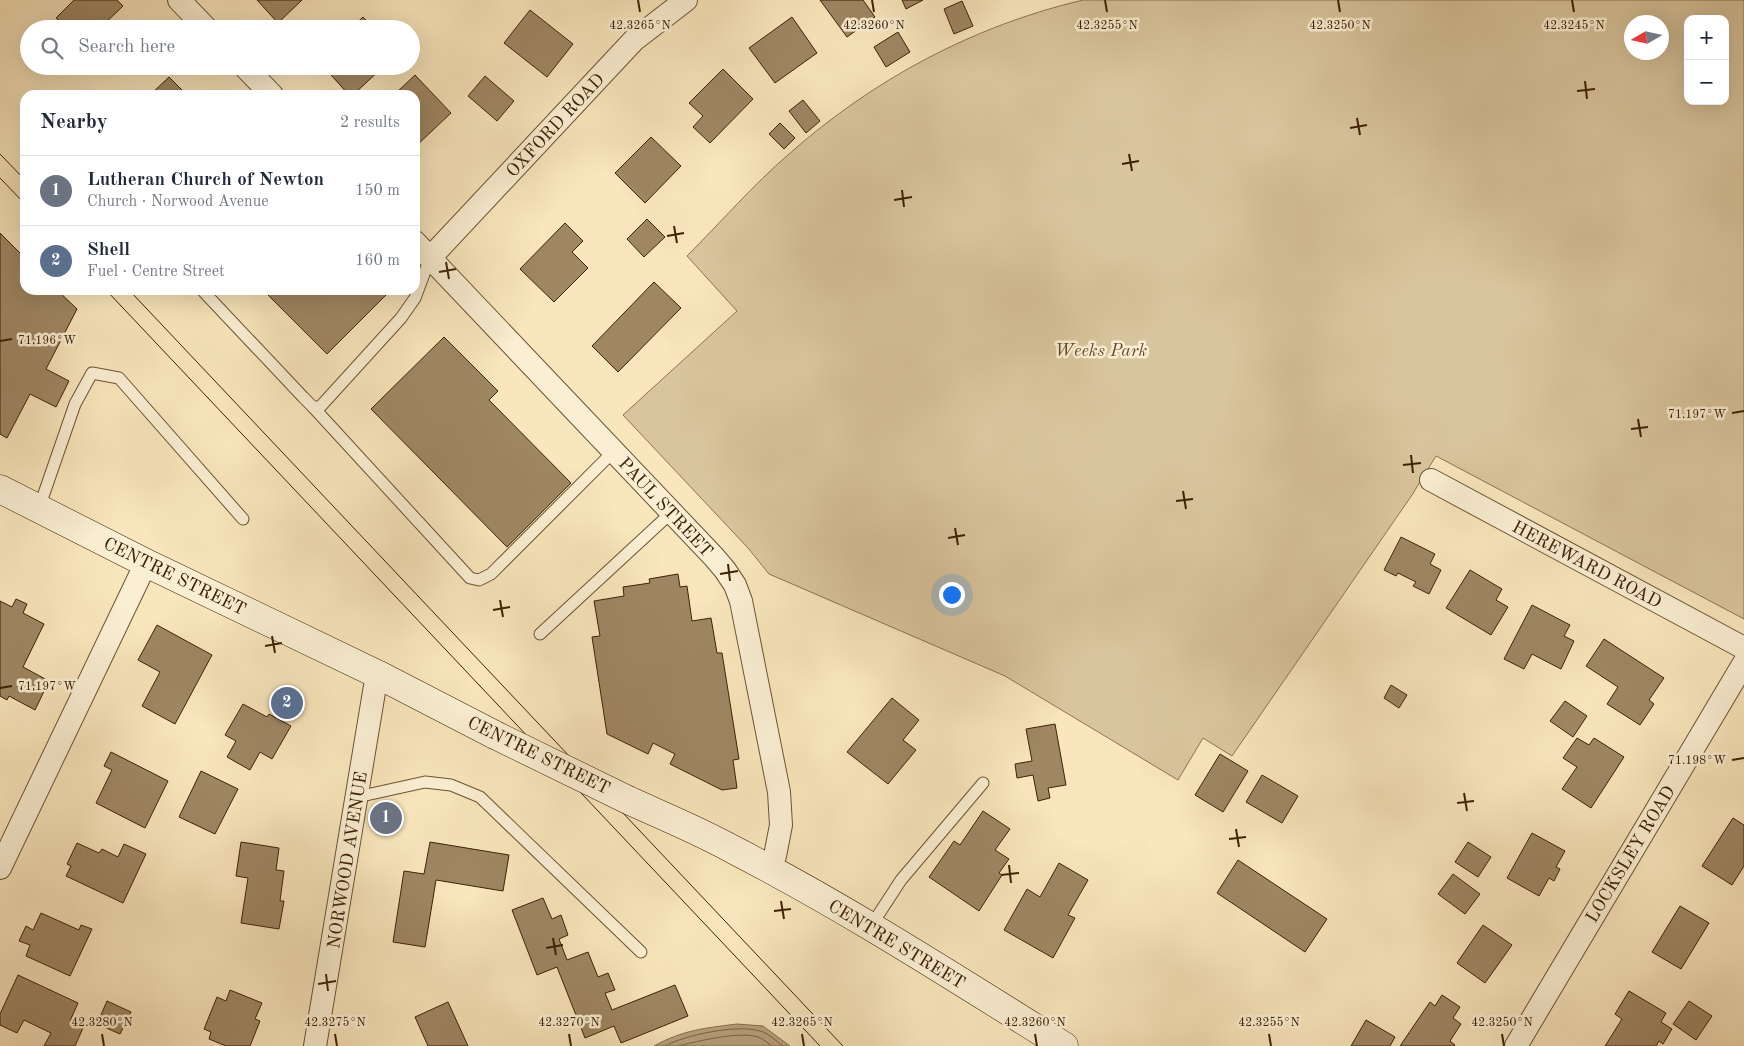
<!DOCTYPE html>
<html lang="en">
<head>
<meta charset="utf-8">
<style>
	:root { --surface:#fff; --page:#f6f6f7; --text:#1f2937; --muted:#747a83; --line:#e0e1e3; --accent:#ea580c }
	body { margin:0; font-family:"Old Standard TT",serif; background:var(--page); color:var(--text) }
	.controls { position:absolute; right:15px; top:15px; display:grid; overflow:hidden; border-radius:10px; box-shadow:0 5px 20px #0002 }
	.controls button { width:45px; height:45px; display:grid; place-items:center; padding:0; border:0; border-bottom:1px solid var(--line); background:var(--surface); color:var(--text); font:25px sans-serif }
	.compass { position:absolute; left:1624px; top:15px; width:45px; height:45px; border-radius:50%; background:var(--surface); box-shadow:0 5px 20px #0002; rotate:261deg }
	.you { position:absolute; left:951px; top:594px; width:18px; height:18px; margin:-12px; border:4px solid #fff; border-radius:50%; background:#1a73e8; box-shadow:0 0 0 8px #1a73e833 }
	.badge { display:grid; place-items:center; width:32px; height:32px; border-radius:50%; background:var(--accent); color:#fff; font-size:16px; font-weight:700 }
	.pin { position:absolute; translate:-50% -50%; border:2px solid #fff; box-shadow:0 1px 5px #0006 }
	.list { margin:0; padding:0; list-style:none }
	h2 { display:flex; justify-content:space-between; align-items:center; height:65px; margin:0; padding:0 20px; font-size:21px }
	h2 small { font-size:16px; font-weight:400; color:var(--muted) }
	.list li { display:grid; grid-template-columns:32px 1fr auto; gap:15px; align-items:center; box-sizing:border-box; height:70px; padding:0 20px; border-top:1px solid var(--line) }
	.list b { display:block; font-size:19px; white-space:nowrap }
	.list p { margin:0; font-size:16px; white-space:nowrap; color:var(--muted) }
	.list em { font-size:16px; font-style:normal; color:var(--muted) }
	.icon { flex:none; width:28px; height:28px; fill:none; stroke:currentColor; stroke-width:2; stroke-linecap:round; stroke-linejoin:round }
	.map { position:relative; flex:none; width:1744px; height:1046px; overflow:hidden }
	.search { position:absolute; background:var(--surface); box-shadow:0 5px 20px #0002; left:20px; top:20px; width:400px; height:55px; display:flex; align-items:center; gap:12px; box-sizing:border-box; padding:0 18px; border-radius:28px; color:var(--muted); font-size:19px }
	.panel { position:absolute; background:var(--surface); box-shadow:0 5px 20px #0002; left:20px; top:90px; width:400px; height:205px; border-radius:15px }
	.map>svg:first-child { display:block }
	.green { fill:#d9c59d; stroke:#8c7351; fill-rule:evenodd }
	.water { fill:#b9a37e; stroke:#886f4e }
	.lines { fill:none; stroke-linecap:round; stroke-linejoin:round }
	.shore { stroke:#7c6242; stroke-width:1 }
	.building { fill:#9f8764; stroke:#3e2105 }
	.lane-casing { stroke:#6d5233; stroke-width:13 }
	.street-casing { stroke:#6d5233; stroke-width:24 }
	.secondary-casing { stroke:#3e2105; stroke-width:29 }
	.lane { stroke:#fbefd3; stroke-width:11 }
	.street { stroke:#fbefd3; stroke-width:22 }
	.secondary { stroke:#fbefd3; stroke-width:28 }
	.tram { stroke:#3e2105; stroke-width:1 }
	.secondary-bridge-casing { stroke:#3e2105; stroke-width:29; stroke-linecap:butt }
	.secondary-bridge { stroke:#fbefd3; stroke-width:28 }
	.ticks { fill:none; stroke:#3e2105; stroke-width:2 }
	.labels { text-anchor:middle; stroke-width:5; stroke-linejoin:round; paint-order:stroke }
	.street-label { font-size:18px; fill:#3e2105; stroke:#fbefd3 }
	.park-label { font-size:18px; font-style:italic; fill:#654a2b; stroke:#fbefd3 }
	.ticks-label { font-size:12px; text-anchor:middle; fill:#3e2105; stroke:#fbefd3; stroke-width:5; stroke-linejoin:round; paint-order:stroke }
</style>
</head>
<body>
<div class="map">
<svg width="1744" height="1046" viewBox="0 0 1744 1046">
	<rect width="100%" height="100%" fill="#f9e6bc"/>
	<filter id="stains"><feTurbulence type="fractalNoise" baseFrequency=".004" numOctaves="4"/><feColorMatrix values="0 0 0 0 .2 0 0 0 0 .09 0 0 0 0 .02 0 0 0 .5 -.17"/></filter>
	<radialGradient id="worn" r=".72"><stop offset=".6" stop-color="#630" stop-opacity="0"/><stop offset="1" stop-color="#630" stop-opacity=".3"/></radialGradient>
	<!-- green -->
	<path class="green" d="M1083 0H1744V619L1436 456 1412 495 1232 756 1203 738 1178 780 1005 676 769 574 748 548 623 415 737 311 687 256C721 222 753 185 789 154 874 79 973 26 1083 0ZM1688 19H1725V101H1688ZM1632 22H1662V52H1632Z"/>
	<!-- water -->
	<path class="water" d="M737 1024 763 1026 790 1046H654C683 1030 705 1028 737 1024Z"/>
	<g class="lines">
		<!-- shore -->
		<g class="shore">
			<path d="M665 1046C685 1035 737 1024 760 1031 768 1033 776 1041 783 1046"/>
			<path d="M678 1046C699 1041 738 1031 758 1037 763 1039 768 1043 772 1046"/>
		</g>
	</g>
	<!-- building -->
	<g class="building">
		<polygon points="74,0 117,0 123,6 99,29 62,29 65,26 56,18"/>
		<polygon points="257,0 302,0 278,23"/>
		<polygon points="820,0 863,0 875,17 847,37"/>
		<polygon points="902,0 923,0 906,9"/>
		<polygon points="962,1 973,26 954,34 944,9"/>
		<polygon points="530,10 573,44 547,77 504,43"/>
		<polygon points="363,17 374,29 350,29"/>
		<polygon points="792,17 817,53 775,83 749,48"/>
		<polygon points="898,32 910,52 886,67 874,47"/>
		<polygon points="323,66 384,66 353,95 349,95"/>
		<polygon points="723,69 753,99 710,143 693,127 703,116 689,103"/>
		<polygon points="415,75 451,113 415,147 415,95 399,95 396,93"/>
		<polygon points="485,76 514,101 497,121 468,96"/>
		<polygon points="169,77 187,95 150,95"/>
		<polygon points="803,100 820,121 806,133 789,111"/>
		<polygon points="780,123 795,138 784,149 769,134"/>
		<polygon points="651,137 681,166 645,203 615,173"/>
		<polygon points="647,219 665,237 644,257 627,239"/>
		<polygon points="565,223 583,241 572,252 588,268 554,302 520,269"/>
		<polygon points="0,233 25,258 25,290 57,290 77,309 46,369 69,381 56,407 30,394 7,438 0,434"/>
		<polygon points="654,282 681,308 618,372 592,346"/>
		<polygon points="263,290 391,290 327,354"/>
		<polygon points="444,337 498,391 489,400 571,483 507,547 371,409"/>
		<polygon points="1401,537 1435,554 1430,564 1441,570 1429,594 1413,586 1416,582 1398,573 1396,576 1384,570"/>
		<polygon points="1470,570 1502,589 1496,600 1508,607 1491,635 1446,608"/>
		<polygon points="678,574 680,587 687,586 692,621 711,618 717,653 722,653 739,759 733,760 737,788 722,790 670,764 675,754 653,743 648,754 607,734 592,637 600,636 594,601 624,596 623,587 650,583 649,579"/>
		<polygon points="16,599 27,604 23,613 44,624 23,667 49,681 35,710 9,696 7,700 0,696 0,601 12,607"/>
		<polygon points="1532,605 1570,625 1564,636 1574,641 1561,669 1532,654 1524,669 1504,659"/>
		<polygon points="157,625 212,655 175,724 142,706 160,672 138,660"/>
		<polygon points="1604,639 1664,678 1649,700 1654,704 1640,725 1607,704 1618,687 1586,666"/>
		<polygon points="1391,685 1407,695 1399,708 1384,698"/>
		<polygon points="892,698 919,720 903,740 916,750 888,784 847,752"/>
		<polygon points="1565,701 1587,716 1573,737 1550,721"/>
		<polygon points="243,704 267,717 269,714 291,726 272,759 260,752 250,770 227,757 236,741 225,735"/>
		<polygon points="1055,724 1066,785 1048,788 1050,798 1038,801 1033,775 1017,778 1015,764 1032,761 1026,729"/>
		<polygon points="1577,738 1589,745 1594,738 1624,757 1591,808 1562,789 1577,767 1563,758"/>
		<polygon points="111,752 168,781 145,828 96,803 112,770 104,766"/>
		<polygon points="1220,754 1248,771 1223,812 1195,795"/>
		<polygon points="201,771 238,789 215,834 179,817"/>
		<polygon points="1262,775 1298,796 1282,823 1246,802"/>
		<polygon points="983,811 1010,829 995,850 1009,859 999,873 1002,875 979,911 929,877 954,841 960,845"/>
		<polygon points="1733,818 1744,825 1744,866 1732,885 1702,866"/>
		<polygon points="1532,833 1565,851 1556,867 1560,869 1554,881 1549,878 1539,896 1507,878"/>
		<polygon points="241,842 279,848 276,870 284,871 280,901 284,901 279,929 241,923 248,878 236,876"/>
		<polygon points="430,842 509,855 503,891 436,880 425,947 393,942 404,871 424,874"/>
		<polygon points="1468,842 1491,857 1478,877 1455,862"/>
		<polygon points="77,843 99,853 102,849 118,857 124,844 146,854 123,903 66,876 71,866 67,864"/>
		<polygon points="1238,860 1327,919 1305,952 1217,893"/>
		<polygon points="1059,863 1088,880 1068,915 1075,918 1053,958 1004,930 1027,889 1040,897"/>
		<polygon points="1453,874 1480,894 1465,914 1438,894"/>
		<polygon points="543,898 552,919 561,915 568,935 559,939 567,960 588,952 598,977 608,973 615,990 605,993 612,1010 675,985 688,1016 621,1043 614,1026 585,1038 557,967 537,975 512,910"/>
		<polygon points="1680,906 1709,923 1681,969 1652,952"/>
		<polygon points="41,913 79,930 81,925 92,929 70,976 26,956 30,945 19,941 26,926 33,930"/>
		<polygon points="1483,925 1512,945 1485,983 1457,963"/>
		<polygon points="18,975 78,1003 70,1021 83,1028 75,1046 44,1046 51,1033 24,1020 17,1033 0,1025 0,1014"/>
		<polygon points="230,990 262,1003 255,1019 260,1021 250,1046 226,1046 209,1039 211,1032 204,1029 217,997 226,1001"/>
		<polygon points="1629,991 1666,1013 1661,1022 1672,1029 1663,1044 1659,1041 1656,1046 1605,1046 1622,1019 1615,1014"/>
		<polygon points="1442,995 1460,1007 1453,1018 1461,1024 1450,1041 1455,1045 1454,1046 1400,1046 1430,1002 1435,1006"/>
		<polygon points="107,1001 131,1012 120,1034 97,1024"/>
		<polygon points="1689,1001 1712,1016 1696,1040 1673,1024"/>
		<polygon points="448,1002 468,1046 428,1046 415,1017"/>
		<polygon points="1366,1020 1395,1037 1390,1046 1351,1046"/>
	</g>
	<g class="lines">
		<defs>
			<g id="lane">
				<polyline points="202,290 303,397 313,407 320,407 401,318 415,298 430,258"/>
				<polyline points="313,407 470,578 479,580 491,574 614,451"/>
				<polyline points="39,508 75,404 92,373 119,378 243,519"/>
				<polyline points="540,634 672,512"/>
				<polyline points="357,797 425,782 451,785 480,797 641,952"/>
				<polyline points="871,926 901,880 983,783"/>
			</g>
			<g id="street">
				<polyline points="179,0 207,29"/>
				<polyline points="244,66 272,95"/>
				<polyline points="415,242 714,557 725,570 735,585 741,601 779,792 781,825 775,856 768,868"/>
				<polyline points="430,258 634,40 686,0"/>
				<polyline points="1431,480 1744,648"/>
				<polyline points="0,868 146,563"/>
				<polyline points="315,1046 377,674"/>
				<polyline points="1516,1046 1744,663"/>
			</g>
			<g id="secondary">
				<polyline points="0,489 146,563 377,674 495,735"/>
				<path d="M628 800C663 816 700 831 734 850 848 909 955 978 1064 1046"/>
			</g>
		</defs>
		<!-- lane casing -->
		<use href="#lane" class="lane-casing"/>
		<!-- street casing -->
		<use href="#street" class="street-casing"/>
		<!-- secondary casing -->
		<use href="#secondary" class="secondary-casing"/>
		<!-- lane -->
		<use href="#lane" class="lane"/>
		<!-- street -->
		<use href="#street" class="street"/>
		<!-- secondary -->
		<use href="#secondary" class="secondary"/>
		<!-- tram -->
		<g class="tram">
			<polyline points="0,154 25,180"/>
			<polyline points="0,178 25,204"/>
			<polyline points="106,290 820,1046"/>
			<polyline points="129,290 843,1046"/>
		</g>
		<defs>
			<polyline id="secondary-bridge" points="495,735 628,800"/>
		</defs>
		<!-- secondary-bridge casing -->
		<use href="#secondary-bridge" class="secondary-bridge-casing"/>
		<!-- secondary-bridge -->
		<use href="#secondary-bridge" class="secondary-bridge"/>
	</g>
	<!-- ticks -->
	<path class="ticks" d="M638 0 640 12M872 0 874 12M1105 0 1107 12M1338 0 1340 12M1572 0 1574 12M1585 81 1587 99M1577 91 1595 89M1357 118 1360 135M1350 128 1367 125M1129 154 1132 171M1122 164 1139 161M902 190 904 207M894 200 912 197M674 226 677 243M667 236 684 233M446 262 449 279M439 272 456 269M0 341 12 339M1732 413 1744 411M1638 419 1641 437M1631 429 1648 427M1411 455 1413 473M1403 465 1421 463M1183 491 1186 509M1176 501 1193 499M955 528 958 545M948 538 965 535M728 564 730 581M720 574 738 571M500 600 503 617M493 610 510 607M272 636 275 653M265 646 282 643M0 688 12 686M1732 760 1744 758M1464 793 1467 811M1457 803 1474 801M1236 829 1239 847M1229 839 1246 837M1009 865 1011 883M1001 875 1019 873M781 901 784 919M774 911 791 909M553 938 556 955M546 948 563 945M326 974 328 991M318 984 336 981M102 1034 104 1046M335 1034 337 1046M569 1034 571 1046M802 1034 804 1046M1035 1034 1037 1046M1269 1034 1271 1046M1502 1034 1504 1046"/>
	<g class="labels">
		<!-- street labels -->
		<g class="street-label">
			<text transform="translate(555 125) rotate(-47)" y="6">OXFORD ROAD</text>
			<text transform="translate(666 507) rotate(47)" y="6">PAUL STREET</text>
			<text transform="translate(1587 564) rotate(28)" y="6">HEREWARD ROAD</text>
			<text transform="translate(175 576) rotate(26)" y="6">CENTRE STREET</text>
			<text transform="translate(539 755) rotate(26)" y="6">CENTRE STREET</text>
			<text transform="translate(1630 854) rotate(-59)" y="6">LOCKSLEY ROAD</text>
			<text transform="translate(347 860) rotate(-81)" y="6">NORWOOD AVENUE</text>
			<text transform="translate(897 944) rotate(31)" y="6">CENTRE STREET</text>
		</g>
		<!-- park labels -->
		<g class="park-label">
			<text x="1101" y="356">Weeks Park</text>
		</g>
	</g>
	<g class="ticks-label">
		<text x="640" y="29">42.3265°N</text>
		<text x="874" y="29">42.3260°N</text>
		<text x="1107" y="29">42.3255°N</text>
		<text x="1340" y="29">42.3250°N</text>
		<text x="1574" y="29">42.3245°N</text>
		<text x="47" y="344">71.196°W</text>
		<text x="1697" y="418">71.197°W</text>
		<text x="47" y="690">71.197°W</text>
		<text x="1697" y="764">71.198°W</text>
		<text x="102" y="1026">42.3280°N</text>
		<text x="335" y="1026">42.3275°N</text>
		<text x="569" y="1026">42.3270°N</text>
		<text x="802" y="1026">42.3265°N</text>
		<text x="1035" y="1026">42.3260°N</text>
		<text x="1269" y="1026">42.3255°N</text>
		<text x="1502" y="1026">42.3250°N</text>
	</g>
	<rect width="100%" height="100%" filter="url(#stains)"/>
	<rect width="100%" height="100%" fill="url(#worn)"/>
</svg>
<div class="controls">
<button>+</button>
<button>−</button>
</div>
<svg class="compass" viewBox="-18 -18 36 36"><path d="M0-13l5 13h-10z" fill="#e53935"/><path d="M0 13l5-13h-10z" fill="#747a83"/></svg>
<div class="you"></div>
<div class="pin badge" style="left:386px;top:818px;background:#6b7280">1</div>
<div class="pin badge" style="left:287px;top:703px;background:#5c6f8a">2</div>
<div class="search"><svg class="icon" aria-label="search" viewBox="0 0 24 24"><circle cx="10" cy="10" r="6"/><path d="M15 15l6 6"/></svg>Search here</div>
<section class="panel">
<h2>Nearby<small>2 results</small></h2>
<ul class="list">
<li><span class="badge" style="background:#6b7280">1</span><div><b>Lutheran Church of Newton</b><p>Church · Norwood Avenue</p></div><em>150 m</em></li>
<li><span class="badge" style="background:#5c6f8a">2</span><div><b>Shell</b><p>Fuel · Centre Street</p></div><em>160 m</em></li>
</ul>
</section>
</div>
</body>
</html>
